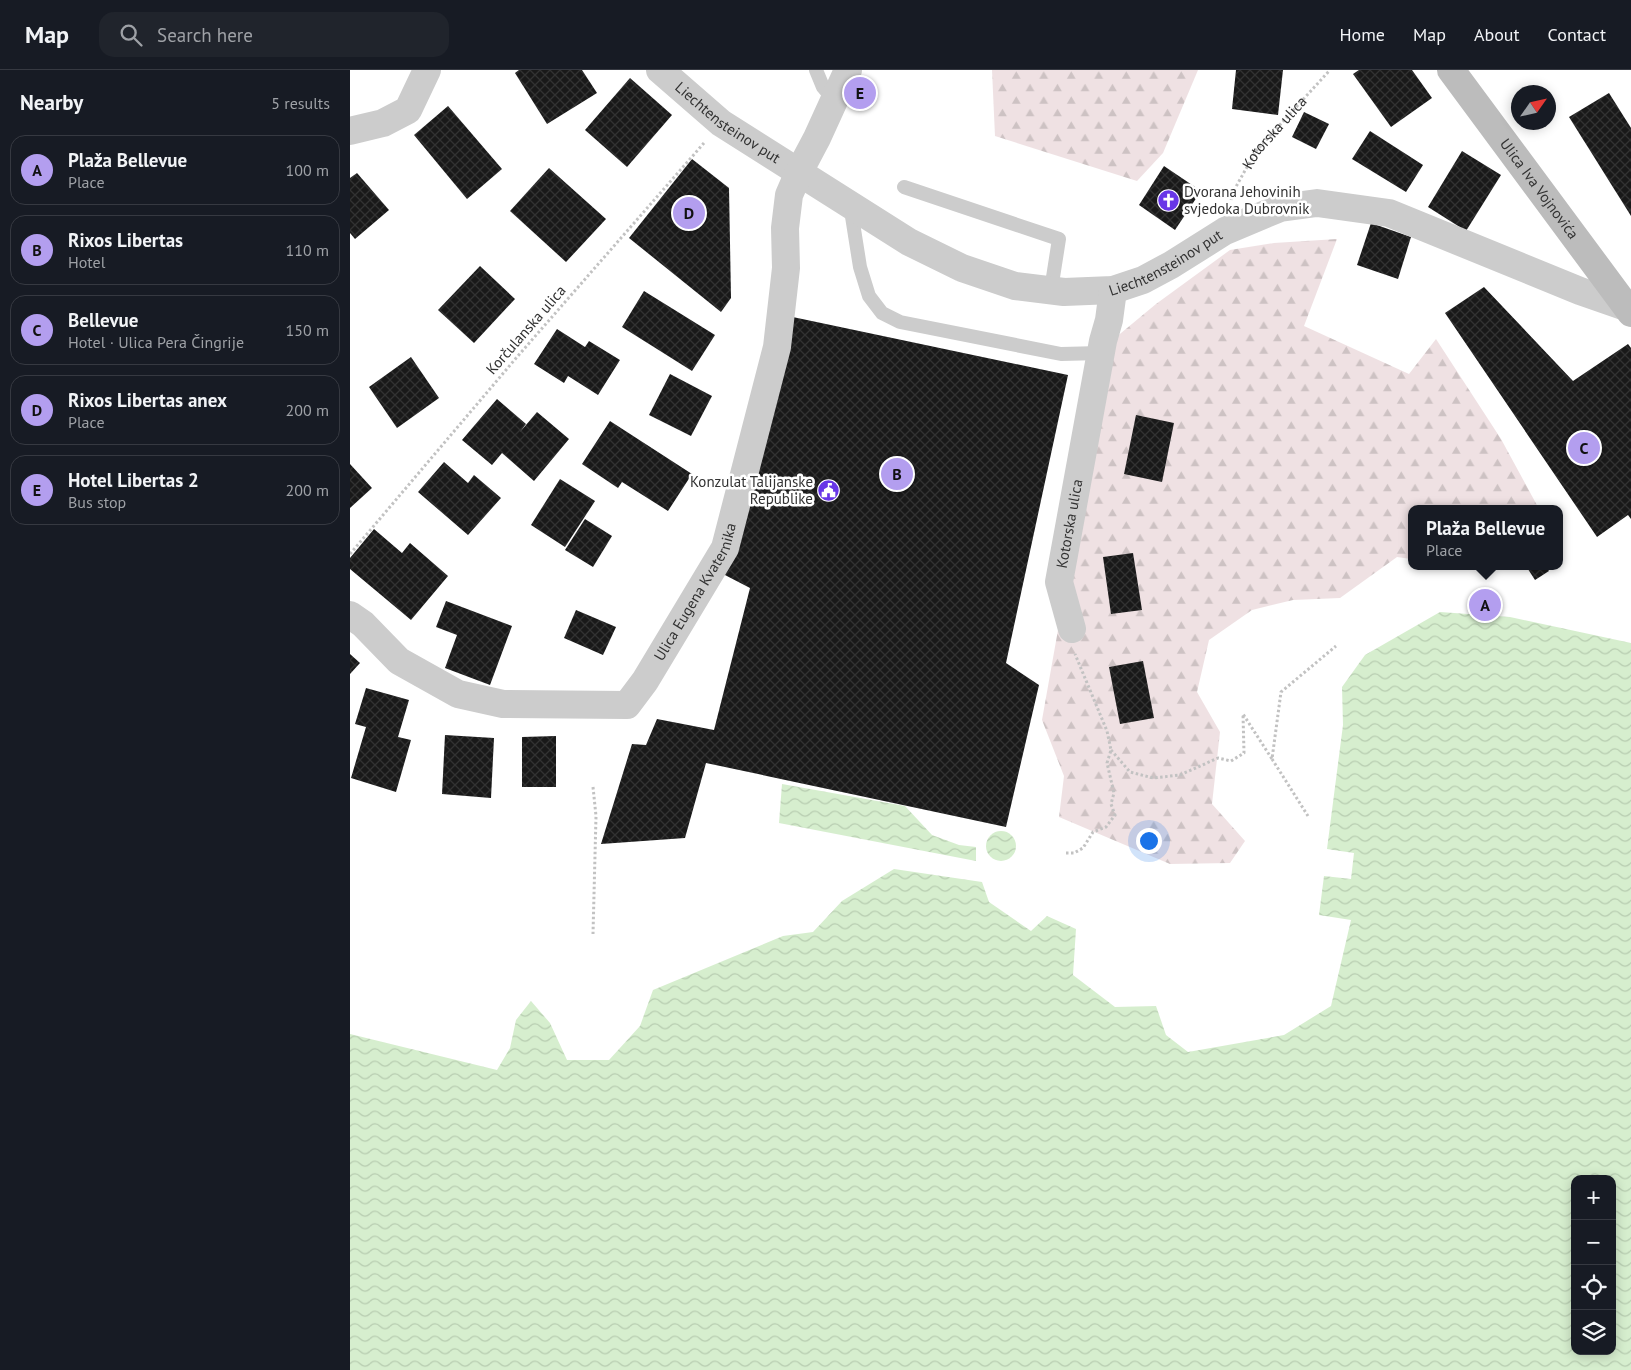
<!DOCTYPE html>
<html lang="en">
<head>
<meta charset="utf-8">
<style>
	:root { --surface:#171b24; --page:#20242c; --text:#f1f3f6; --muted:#9ea1a6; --line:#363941; --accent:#b39eef }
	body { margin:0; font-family:"PT Sans",sans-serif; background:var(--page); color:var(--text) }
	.controls { position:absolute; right:15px; bottom:15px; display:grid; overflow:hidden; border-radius:10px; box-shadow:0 2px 12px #0003 }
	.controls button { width:45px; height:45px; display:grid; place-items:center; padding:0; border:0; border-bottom:1px solid var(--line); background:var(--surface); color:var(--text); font:25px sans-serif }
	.compass { position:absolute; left:1161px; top:15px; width:45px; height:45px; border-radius:50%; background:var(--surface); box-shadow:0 2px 12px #0003; rotate:56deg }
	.you { position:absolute; left:798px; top:770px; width:18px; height:18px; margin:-12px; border:4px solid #fff; border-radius:50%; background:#1a73e8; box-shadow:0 0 0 8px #1a73e833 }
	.badge { display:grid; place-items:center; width:32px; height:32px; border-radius:50%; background:var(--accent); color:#111; font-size:16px; font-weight:700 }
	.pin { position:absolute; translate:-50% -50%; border:2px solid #fff; box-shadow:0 1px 5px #0006 }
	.popup { position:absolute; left:1058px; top:435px; width:155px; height:65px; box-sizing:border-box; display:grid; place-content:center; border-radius:10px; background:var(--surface); filter:drop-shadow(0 1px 4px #0005); font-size:16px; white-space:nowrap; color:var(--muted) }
	.popup b { font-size:19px; color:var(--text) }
	.popup::after { content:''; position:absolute; left:50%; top:100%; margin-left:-10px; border:10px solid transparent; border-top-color:var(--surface) }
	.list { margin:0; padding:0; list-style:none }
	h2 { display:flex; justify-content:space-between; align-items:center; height:65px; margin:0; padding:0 20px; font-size:21px }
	h2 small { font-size:16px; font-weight:400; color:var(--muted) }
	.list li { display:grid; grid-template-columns:32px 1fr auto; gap:15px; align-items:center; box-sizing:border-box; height:70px; margin:0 10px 10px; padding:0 10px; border:1px solid var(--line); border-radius:15px }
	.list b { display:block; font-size:19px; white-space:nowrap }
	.list p { margin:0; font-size:16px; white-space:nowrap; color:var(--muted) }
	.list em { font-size:16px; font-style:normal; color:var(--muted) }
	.icon { flex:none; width:28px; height:28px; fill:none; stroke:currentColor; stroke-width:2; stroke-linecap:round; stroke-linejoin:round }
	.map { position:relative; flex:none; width:1281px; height:1300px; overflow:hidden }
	header { display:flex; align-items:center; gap:30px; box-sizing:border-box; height:70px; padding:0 25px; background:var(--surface); border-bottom:1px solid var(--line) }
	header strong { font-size:24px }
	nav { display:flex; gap:28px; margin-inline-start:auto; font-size:18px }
	.search { width:350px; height:45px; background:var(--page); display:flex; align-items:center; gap:12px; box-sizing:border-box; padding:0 18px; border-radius:15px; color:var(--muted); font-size:19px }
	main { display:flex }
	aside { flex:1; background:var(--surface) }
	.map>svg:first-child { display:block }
	.forest { fill:url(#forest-firs) }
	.water { fill:url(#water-waves); fill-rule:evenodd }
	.building { fill:url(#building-cross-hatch) }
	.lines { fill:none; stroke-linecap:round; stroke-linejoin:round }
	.path { stroke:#c2c2c2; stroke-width:3; stroke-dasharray:2.5 2.5; stroke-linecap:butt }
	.service { stroke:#ccc; stroke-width:14 }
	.minor { stroke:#ccc; stroke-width:28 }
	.secondary { stroke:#bcbcbc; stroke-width:28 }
	.labels { text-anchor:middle; stroke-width:5; stroke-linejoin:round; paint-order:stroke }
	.street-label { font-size:15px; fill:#323232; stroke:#fff }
	.poi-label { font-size:15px; fill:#323232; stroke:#fff; text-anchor:start }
</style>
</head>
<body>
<header>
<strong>Map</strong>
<div class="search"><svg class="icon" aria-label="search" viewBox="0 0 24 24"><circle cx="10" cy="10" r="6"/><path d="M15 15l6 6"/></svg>Search here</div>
<nav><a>Home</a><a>Map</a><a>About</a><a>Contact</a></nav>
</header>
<main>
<aside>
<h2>Nearby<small>5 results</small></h2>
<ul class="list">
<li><span class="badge">A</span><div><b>Plaža Bellevue</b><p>Place</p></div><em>100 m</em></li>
<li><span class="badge">B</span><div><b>Rixos Libertas</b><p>Hotel</p></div><em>110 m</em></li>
<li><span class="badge">C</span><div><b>Bellevue</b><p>Hotel · Ulica Pera Čingrije</p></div><em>150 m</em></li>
<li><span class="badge">D</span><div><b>Rixos Libertas anex</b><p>Place</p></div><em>200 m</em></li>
<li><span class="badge">E</span><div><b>Hotel Libertas 2</b><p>Bus stop</p></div><em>200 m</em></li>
</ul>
</aside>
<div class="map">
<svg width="1281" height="1300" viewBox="0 0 1281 1300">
	<defs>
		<pattern id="forest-firs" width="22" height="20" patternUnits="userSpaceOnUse" patternTransform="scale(1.25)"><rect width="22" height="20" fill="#efe1e3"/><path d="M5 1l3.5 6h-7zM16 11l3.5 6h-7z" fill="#cdc2c3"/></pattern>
		<pattern id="water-waves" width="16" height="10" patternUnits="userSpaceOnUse" patternTransform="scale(1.25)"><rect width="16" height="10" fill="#d6eece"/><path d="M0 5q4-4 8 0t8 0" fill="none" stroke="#b8cdb1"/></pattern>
		<pattern id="building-cross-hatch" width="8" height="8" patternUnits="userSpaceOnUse" patternTransform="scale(1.25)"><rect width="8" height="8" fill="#191919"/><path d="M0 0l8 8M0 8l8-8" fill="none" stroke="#323232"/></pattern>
	</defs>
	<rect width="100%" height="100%" fill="#fff"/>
	<!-- forest -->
	<g class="forest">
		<polygon points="642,0 848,0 813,83 787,111 645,66"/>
		<polygon points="987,169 954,256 1059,304 1086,269 1151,369 1189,439 1061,439 1061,489 1047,487 990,528 943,530 902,540 859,570 847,622 870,662 862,734 895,771 880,793 820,794 709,747 714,706 692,650 759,273 806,234 880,180 924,173"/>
	</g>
	<!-- water -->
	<g class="water">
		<path d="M1090 542 1160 547 1281 573V1300H0V964L147 1000 160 978 166 950 181 931 200 953 217 990H259L290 956 303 920 433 866 463 862 492 831 544 799 632 812 639 832 681 861 697 846 726 859 723 905 765 937 806 936 816 965 838 982 934 965 981 936 1001 850 969 845 974 806 1001 809 1004 783 977 779 993 655 992 617 1015 585ZM1225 1109H1262V1281H1225Z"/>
		<polygon points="432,714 555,736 582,765 609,775 626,777 626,791 429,753"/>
		<circle cx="651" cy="776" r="15"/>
	</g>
	<!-- building -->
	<g class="building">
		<polygon points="169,0 232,0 247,23 197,54 165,3"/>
		<polygon points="886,0 933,0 928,45 882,39"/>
		<polygon points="1009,0 1062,0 1082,28 1041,57 1003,4"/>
		<polygon points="280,8 322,45 277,97 235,60"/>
		<polygon points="1259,23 1281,58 1281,146 1219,47"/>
		<polygon points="98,36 152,99 117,129 64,65"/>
		<polygon points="954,42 979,54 966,79 942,67"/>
		<polygon points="1020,61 1073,95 1056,122 1002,89"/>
		<polygon points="1112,81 1151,105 1116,161 1078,137"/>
		<polygon points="342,89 379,118 381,228 371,242 279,168"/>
		<polygon points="814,96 851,121 825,160 789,135"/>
		<polygon points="199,98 256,149 216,192 160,141"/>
		<polygon points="7,103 39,140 5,169 0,163 0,108"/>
		<polygon points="1021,153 1061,167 1048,209 1007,195"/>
		<polygon points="130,196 165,229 124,273 88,240"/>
		<polygon points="1134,217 1223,311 1278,274 1281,278 1281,449 1278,445 1247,467 1095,243"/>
		<polygon points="294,221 365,265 342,301 272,257"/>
		<polygon points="438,246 718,305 656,593 689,615 656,757 356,693 335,768 251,774 282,674 296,675 307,649 364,660 400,518 373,504"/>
		<polygon points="207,259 235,277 239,271 270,290 248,325 218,306 214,313 184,294"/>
		<polygon points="61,287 89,328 47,358 19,317"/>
		<polygon points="320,304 362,326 341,366 299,345"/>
		<polygon points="147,329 176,354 170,362 187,342 219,369 184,411 152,383 142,395 112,370"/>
		<polygon points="786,345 824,353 812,412 774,404"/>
		<polygon points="260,351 342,404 318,441 272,412 268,418 232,394"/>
		<polygon points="94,392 118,413 124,405 151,428 118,465 68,422"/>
		<polygon points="0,394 22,418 0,438"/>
		<polygon points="210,409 245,431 215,477 181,455"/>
		<polygon points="235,449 262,466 243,497 215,480"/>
		<polygon points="24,459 52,483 60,473 98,506 61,550 0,499 0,488"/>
		<polygon points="783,483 792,540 761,544 753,487"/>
		<polygon points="1176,496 1196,496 1199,501 1185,510"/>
		<polygon points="96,531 162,556 140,615 95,598 107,565 86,557"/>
		<polygon points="226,540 266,557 253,585 214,568"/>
		<polygon points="0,584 10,593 0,604"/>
		<polygon points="793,591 804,648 770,654 759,597"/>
		<polygon points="16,618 59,630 48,667 61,670 46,722 1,708 16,657 5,654"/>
		<polygon points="95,665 144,668 141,728 92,724"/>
		<polygon points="206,666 206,717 172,717 172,667"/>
	</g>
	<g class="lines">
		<!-- path -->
		<g class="path">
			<path id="s1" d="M881 130 883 122 906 81 980 0"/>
			<polyline points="0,484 167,287 354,73"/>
			<polyline points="761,680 780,702 803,708 830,705 868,688 881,691 894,683 893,644 922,689 931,622 986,576"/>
			<polyline points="922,689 958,746"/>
			<polyline points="243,717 246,746 243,864"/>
			<polyline points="716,783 724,783 733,778 743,762 756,757 765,745 761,734 764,723 757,693 761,680 757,661 725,584"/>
		</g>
		<!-- service -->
		<g class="service">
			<polyline points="466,0 473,17 484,30"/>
			<polyline points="554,117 709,169 701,220"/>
			<polyline points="500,134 510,197 519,226 532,243 550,252 711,284 751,283"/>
		</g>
		<!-- minor -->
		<g class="minor">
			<path id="s2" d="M310 0 371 53 559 172 612 198 665 216 714 222 763 220 793 210 821 195 875 161 930 138 967 133 1039 143 1230 221 1276 237"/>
			<polyline points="0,61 33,53 58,40 77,0"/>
			<path id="s3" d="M0 545 13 554 49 591 108 624 153 634 277 635 295 611 375 478 427 277 436 198 435 158 439 125 449 102 467 68 498 0"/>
			<path id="s4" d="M722 559 709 512 753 271 759 250 763 220"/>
		</g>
		<!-- secondary -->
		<path class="secondary" id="s5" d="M1101 0 1281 243"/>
	</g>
	<!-- icons -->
	<defs>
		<symbol id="church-disc" viewBox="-11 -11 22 22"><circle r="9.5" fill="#6836e7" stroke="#fff"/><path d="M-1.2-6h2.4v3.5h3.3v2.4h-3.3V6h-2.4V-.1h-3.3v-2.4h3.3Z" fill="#fff"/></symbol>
		<symbol id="civic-disc" viewBox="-11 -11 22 22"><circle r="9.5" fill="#6836e7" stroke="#fff"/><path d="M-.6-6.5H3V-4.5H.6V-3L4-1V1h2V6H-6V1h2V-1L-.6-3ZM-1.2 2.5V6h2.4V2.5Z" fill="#fff"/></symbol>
	</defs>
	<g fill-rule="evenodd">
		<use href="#church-disc" x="806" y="118" width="25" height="25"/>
		<use href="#civic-disc" x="466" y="408" width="25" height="25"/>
	</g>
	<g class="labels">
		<!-- street labels -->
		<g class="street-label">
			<text dy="5" stroke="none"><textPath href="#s2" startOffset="86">Liechtensteinov put</textPath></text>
			<text dy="5" stroke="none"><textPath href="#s1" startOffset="81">Kotorska ulica</textPath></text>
			<text dy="5" stroke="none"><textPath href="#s5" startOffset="148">Ulica Iva Vojnovića</textPath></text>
			<text dy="5" stroke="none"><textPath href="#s2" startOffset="576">Liechtensteinov put</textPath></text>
			<text transform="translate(176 260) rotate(-49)" y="5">Korčulanska ulica</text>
			<text dy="5" stroke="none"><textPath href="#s4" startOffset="108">Kotorska ulica</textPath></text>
			<text dy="5" stroke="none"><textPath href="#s3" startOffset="438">Ulica Eugena Kvaternika</textPath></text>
		</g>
		<!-- poi labels -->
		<g class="poi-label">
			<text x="834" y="127">Dvorana Jehovinih<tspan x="834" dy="17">svjedoka Dubrovnik</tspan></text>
			<text x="463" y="417" text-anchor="end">Konzulat Talijanske<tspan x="463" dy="17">Republike</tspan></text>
		</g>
	</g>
</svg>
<div class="controls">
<button>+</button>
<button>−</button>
<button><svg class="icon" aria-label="locate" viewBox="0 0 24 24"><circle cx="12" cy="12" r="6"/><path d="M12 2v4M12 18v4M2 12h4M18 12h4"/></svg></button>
<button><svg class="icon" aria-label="layers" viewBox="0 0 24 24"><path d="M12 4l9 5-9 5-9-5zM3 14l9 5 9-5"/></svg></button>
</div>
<svg class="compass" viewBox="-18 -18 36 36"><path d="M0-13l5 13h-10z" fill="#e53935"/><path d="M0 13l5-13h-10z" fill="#9ea1a6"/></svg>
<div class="you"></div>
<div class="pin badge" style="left:1135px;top:535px">A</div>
<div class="popup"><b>Plaža Bellevue</b>Place</div>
<div class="pin badge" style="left:547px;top:404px">B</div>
<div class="pin badge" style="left:1234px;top:378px">C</div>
<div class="pin badge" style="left:339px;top:143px">D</div>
<div class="pin badge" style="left:510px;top:23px">E</div>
</div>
</main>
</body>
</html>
